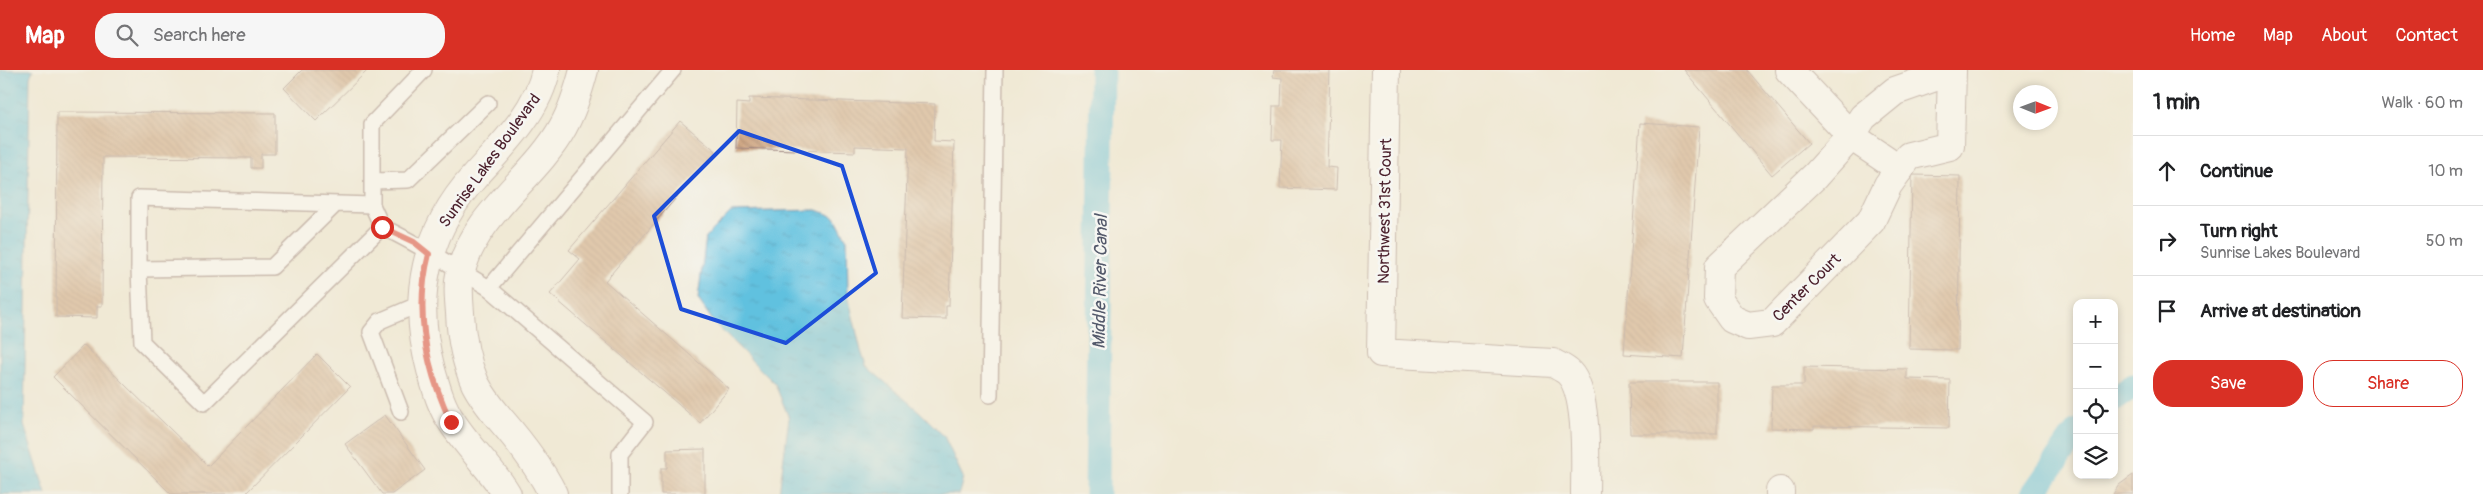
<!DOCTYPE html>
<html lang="en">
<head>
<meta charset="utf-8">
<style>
	:root { --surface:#fff; --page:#f6f6f6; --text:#202124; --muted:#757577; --line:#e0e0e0; --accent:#d93025 }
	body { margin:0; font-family:Pangolin,sans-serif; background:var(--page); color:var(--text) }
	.controls { position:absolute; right:15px; bottom:15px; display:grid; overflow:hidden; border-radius:10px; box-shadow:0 2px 8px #0003 }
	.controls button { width:45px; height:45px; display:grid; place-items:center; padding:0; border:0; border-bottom:1px solid var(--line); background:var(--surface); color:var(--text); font:25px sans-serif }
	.compass { position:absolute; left:2013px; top:15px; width:45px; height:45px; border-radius:50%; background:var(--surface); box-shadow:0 2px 8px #0003; rotate:91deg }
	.stop { position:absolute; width:15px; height:15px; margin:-11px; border:4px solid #d93025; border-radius:50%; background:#fff }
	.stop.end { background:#d93025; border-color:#fff; box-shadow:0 1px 5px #0008 }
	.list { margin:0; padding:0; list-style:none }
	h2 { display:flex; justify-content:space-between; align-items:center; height:65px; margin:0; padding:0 20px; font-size:21px }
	h2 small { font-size:16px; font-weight:400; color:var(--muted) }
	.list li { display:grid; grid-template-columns:32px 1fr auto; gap:15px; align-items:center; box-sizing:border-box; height:70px; padding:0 20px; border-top:1px solid var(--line) }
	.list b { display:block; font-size:19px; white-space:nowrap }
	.list p { margin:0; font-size:16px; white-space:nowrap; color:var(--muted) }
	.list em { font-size:16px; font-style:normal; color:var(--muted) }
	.actions { display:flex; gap:10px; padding:15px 20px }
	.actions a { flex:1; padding:11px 0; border:1px solid var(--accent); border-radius:20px; text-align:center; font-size:18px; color:var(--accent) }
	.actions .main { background:var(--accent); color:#fff }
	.icon { flex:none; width:28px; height:28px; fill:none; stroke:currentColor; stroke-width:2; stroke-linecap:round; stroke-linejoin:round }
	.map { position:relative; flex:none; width:2133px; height:424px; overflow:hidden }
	header { display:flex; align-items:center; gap:30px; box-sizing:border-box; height:70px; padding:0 25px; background:var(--accent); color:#fff }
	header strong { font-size:24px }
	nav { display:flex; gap:28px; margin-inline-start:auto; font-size:18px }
	.search { width:350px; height:45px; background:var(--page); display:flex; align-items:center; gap:12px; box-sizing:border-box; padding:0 18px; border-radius:20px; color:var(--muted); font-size:19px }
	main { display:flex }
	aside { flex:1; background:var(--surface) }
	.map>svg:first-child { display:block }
	.water { fill:url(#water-ripples); stroke:#567085 }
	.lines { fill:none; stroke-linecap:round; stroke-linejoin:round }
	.canal { stroke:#61c1df; stroke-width:25 }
	.building { fill:url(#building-back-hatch) }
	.service-casing { stroke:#9d8480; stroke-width:18 }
	.minor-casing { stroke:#9d8480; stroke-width:30 }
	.tertiary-casing { stroke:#9d8480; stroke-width:30 }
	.service { stroke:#fff; stroke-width:15 }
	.minor { stroke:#fff; stroke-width:28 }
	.tertiary { stroke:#fff; stroke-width:28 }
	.route { stroke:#d93025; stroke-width:6 }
	.marked { fill:none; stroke:#1d4ed8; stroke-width:4; stroke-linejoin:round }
	.labels { text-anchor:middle; stroke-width:5; stroke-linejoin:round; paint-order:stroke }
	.street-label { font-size:16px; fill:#4a1f2b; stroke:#f6f6f2 }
	.water-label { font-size:18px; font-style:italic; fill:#52586a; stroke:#f6f6f2 }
</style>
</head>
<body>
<header>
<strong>Map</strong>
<div class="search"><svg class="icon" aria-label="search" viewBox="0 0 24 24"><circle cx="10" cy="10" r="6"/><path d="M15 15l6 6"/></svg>Search here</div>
<nav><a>Home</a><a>Map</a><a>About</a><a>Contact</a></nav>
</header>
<main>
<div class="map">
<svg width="2133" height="424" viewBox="0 0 2133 424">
	<defs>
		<pattern id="water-ripples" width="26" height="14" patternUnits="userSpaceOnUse" patternTransform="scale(1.25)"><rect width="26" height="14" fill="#61c1df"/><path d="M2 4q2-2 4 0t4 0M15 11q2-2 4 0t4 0" fill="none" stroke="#56a5c0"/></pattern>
		<pattern id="building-back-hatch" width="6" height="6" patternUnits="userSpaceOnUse" patternTransform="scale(1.25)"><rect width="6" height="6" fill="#cca07a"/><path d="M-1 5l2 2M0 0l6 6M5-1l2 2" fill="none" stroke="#a88264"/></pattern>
	</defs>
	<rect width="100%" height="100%" fill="#f6f6f2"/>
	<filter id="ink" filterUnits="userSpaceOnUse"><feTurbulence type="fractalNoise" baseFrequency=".02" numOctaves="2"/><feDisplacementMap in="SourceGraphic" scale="10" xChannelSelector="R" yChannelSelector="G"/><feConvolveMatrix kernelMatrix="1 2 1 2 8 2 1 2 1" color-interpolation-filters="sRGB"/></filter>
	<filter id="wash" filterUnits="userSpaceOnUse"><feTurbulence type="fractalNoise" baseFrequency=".0096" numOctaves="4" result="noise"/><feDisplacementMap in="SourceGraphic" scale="20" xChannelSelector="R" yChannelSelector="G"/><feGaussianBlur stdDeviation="1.12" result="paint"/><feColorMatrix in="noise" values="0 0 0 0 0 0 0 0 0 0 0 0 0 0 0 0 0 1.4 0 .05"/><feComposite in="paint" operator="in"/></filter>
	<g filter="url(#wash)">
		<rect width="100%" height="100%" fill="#f0e9d5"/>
		<!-- water -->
		<g class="water">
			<polygon points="0,0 33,0 30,7 24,355 46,424 0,424"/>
			<polygon points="817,140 835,147 847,170 848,225 861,281 866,296 920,342 944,366 963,407 959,424 779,424 789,348 775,314 715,254 698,229 706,167 731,142"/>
		</g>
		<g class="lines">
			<!-- canal -->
			<g class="canal">
				<polyline points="2114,329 2133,316"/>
				<polyline points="1097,424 1102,0"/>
				<polyline points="2033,424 2077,361"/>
			</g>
		</g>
		<g id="blocks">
			<!-- building -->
			<g class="building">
				<polygon points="302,0 368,0 316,51 284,18"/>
				<polygon points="1274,0 1330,0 1327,97 1337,98 1336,120 1280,118 1282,70 1272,70 1273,36 1281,36 1282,8 1273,7"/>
				<polygon points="1684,0 1747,0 1809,73 1772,105"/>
				<polygon points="749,28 935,34 934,71 954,72 949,236 946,236 946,249 902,248 908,78 855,76 855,82 736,78 737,33 749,34"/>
				<polygon points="57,42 275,43 275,84 261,84 261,98 251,98 251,88 103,87 102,236 97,236 97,248 56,247"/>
				<polygon points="680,51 716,81 605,211 729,319 700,353 550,224 580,189 569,180"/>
				<polygon points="1640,53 1699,57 1683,288 1624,284"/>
				<polygon points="1912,105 1960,106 1958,280 1909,279"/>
				<polygon points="84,275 208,396 317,284 350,317 245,424 171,424 53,307"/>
				<polygon points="1804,297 1907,299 1907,309 1950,310 1949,358 1814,356 1814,359 1771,358 1772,315 1804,315"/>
				<polygon points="1629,312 1717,312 1717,364 1630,364"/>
				<polygon points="385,345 425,400 392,424 382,424 345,374"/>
				<polygon points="705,379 705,424 661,424 661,398 667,398 667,380"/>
				<polygon points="2133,405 2133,424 2113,424 2119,415"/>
			</g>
		</g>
	</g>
	<g filter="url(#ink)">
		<use href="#blocks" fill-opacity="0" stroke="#9d8480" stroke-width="1"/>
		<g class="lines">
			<defs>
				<g id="service">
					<path d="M424 0 372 54V135L382 157C419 174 454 197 489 218"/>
					<polyline points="373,111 408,110 488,33"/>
					<polyline points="336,134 272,197 139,199 139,128 372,135"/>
					<polyline points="139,199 142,272 204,333 382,157"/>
					<polyline points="990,325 995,0"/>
					<polyline points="401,342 371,262 380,251 422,233"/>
					<polyline points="620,424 620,384 645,352 489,218 673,0"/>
				</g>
				<g id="minor">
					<path d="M1386 0 1381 283 1553 293C1558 296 1565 299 1569 303 1589 324 1585 396 1585 424"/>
					<polyline points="1789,0 1851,66 1900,99"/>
					<polyline points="1952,1 1895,21 1863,47 1851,66 1815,106 1719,197 1718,229 1732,249 1748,256 1772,253 1871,151 1888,115 1909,86 1950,76 1952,1 1952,0"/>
					<polyline points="1780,421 1780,424"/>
				</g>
				<g id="tertiary">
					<path d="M507 424C491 398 468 377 452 352 441 337 436 317 431 300 411 228 425 161 475 106 502 76 538 41 546 0"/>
					<path d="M553 424C540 398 520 372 501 350 491 338 482 327 475 313 465 290 461 267 460 243 459 229 457 214 461 201 476 142 535 108 563 57 573 39 579 19 584 0"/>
				</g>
			</defs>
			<!-- service casing -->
			<use href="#service" class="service-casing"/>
			<!-- minor casing -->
			<use href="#minor" class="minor-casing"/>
			<!-- tertiary casing -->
			<use href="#tertiary" class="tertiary-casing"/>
			<!-- service -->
			<use href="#service" class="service"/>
			<!-- minor -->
			<use href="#minor" class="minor"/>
			<!-- tertiary -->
			<use href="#tertiary" class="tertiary"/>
		</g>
	</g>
	<g class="lines" filter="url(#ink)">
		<!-- route -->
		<path class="route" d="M382 157 414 172 429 184C414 242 426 299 451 352"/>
	</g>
	<!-- marked area -->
	<path d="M0 0H2133V424H0ZM739 61 842 96 876 203 786 273 681 239 654 146Z" fill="#f0e9d5" fill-opacity=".55" fill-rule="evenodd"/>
	<path class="marked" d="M739 61 842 96 876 203 786 273 681 239 654 146Z"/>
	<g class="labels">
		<!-- street labels -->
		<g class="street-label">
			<text transform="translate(489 90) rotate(-54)" y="6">Sunrise Lakes Boulevard</text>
			<text transform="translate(1384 141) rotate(-89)" y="6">Northwest 31st Court</text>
			<text transform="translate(1806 217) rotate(-45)" y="6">Center Court</text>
		</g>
		<!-- water labels -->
		<g class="water-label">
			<text transform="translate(1100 212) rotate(-89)" y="6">Middle River Canal</text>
		</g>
	</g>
</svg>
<div class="controls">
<button>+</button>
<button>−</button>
<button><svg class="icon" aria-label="locate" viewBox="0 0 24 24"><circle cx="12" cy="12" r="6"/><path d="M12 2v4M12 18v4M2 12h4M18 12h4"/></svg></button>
<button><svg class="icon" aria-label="layers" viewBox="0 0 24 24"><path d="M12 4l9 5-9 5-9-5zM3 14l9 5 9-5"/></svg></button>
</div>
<svg class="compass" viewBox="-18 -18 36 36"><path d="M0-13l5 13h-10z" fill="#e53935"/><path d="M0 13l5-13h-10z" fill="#757577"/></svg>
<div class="stop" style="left:382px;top:157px"></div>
<div class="stop end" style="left:451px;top:352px"></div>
</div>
<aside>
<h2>1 min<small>Walk · 60 m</small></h2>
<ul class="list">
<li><svg class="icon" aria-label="ahead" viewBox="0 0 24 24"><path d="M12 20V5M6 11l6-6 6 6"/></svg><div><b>Continue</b></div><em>10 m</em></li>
<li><svg class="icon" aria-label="right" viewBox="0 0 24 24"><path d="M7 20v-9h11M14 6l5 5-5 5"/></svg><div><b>Turn right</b><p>Sunrise Lakes Boulevard</p></div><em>50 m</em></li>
<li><svg class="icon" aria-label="arrive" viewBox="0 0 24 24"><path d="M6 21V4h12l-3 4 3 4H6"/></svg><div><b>Arrive at destination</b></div></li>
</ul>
<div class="actions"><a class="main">Save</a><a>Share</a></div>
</aside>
</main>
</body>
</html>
